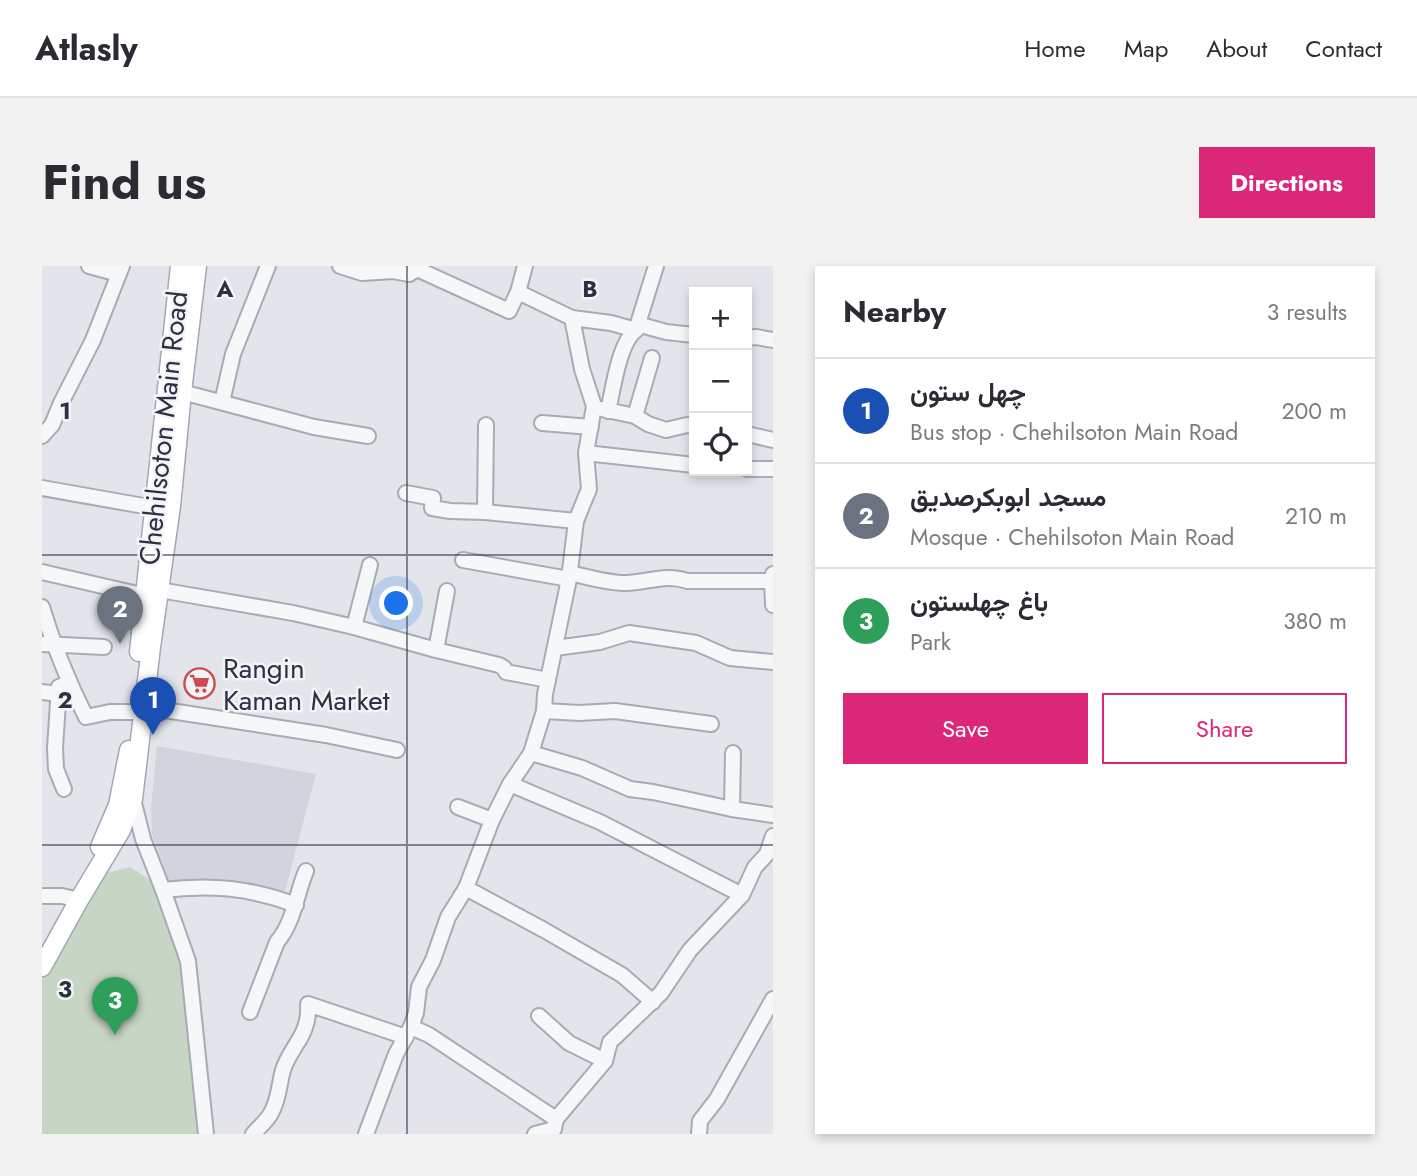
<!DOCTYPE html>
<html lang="en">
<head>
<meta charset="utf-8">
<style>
	:root { --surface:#fff; --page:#f2f2f3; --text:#2b2b33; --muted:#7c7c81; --line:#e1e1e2; --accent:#db2777 }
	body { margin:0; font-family:Jost,Vazirmatn,sans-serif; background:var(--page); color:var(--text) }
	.controls { position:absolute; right:21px; top:21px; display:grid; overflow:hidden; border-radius:0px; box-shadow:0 4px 10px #0003 }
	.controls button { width:63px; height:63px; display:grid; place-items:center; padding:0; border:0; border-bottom:2px solid var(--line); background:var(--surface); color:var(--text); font:35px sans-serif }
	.you { position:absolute; left:355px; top:338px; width:24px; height:24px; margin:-18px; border:5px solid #fff; border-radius:50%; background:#1a73e8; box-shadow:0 0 0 10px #1a73e833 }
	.badge { display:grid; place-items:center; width:46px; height:46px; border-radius:50%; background:var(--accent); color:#fff; font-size:23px; font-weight:700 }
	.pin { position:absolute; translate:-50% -58px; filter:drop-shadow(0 2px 4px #0008) }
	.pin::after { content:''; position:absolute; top:37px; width:24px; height:21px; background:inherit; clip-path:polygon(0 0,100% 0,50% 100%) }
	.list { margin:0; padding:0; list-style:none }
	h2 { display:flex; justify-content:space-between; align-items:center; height:91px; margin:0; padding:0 28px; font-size:30px }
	h2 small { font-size:23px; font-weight:400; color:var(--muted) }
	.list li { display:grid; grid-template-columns:46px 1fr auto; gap:21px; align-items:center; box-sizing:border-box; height:105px; padding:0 28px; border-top:2px solid var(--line) }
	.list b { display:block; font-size:26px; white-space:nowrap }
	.list p { margin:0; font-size:23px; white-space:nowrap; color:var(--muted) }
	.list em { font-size:23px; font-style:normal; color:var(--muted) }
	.actions { display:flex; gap:14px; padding:21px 28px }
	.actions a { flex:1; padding:16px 0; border:2px solid var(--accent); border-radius:0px; text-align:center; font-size:24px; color:var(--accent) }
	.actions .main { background:var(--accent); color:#fff }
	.icon { flex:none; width:38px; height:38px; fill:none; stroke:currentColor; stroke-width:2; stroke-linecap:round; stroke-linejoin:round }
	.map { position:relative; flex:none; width:731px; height:868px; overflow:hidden; border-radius:0px }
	header { display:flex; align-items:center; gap:42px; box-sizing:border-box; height:98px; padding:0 35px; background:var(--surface); border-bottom:2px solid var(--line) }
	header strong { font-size:33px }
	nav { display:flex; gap:38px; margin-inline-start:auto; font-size:24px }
	.intro { display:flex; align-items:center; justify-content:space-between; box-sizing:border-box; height:168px; padding:0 42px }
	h1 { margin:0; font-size:49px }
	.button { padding:18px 32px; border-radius:0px; background:var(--accent); color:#fff; font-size:24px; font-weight:700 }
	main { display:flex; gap:42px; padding:0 42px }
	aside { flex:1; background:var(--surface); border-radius:0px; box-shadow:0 4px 10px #0003 }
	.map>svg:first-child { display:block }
	.built { fill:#d1d4dd }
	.green { fill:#c7d5c4 }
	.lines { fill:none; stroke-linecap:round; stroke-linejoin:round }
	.minor-casing { stroke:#a8abb5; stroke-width:18 }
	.major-casing { stroke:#a2a8b7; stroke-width:21 }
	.minor { stroke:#f6f7f9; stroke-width:14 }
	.major { stroke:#fff; stroke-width:18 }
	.grid { fill:none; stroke:#2b3143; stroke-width:2; stroke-opacity:0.55 }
	.labels { text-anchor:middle; stroke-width:5; stroke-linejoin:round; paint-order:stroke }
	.street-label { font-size:28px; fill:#2b3143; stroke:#f3f4f8 }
	.poi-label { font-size:28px; fill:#2b3143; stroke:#f3f4f8; text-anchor:start }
	.grid-label { font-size:23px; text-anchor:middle; font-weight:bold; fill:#2b3143; stroke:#f3f4f8; stroke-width:5; stroke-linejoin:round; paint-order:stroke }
</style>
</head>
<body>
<header>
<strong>Atlasly</strong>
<nav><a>Home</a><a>Map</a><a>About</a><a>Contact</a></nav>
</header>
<div class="intro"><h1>Find us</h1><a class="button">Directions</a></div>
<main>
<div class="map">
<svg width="731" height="868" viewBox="0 0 731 868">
	<rect width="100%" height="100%" fill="#e3e5eb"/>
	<!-- built -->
	<polygon class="built" points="115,480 274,508 242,629 128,619 110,568 109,542"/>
	<!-- green -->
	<polygon class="green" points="88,601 116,619 135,674 157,868 0,868 0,713 61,608"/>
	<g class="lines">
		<defs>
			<g id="minor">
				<polyline points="47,0 69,6 77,5"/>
				<polyline points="298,0 320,7 351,5 367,8 375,3 376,0"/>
				<polyline points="375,3 467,45 476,26 483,0"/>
				<polyline points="476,26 530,52 569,57 594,64 599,59 624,66 652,69"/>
				<polyline points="705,72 714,71 731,74"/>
				<polyline points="140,126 272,161 326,170"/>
				<polyline points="180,136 191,88 226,0"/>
				<polyline points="560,143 593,150 606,158 624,164 645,159 652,160"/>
				<path d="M566 145C571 124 577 76 594 64L614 0"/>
				<polyline points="593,150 610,92"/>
				<polyline points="500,157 549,161"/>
				<polyline points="705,168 731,174"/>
				<polyline points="0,170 10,159 19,137 51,74 80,0"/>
				<polyline points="544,187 652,199"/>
				<polyline points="705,203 731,203"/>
				<polyline points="0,222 113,242"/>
				<polyline points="364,227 391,232 390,242 408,245 443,246 534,255"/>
				<polyline points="443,246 444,159"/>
				<polyline points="421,294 527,313"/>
				<polyline points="0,306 104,330"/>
				<path d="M528 307C546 311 565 317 584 317 604 317 625 307 645 315H730"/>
				<polyline points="731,308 730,315 731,339"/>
				<polyline points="118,324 251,347 312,361 394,384 457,399 462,402 464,406 506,414"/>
				<path d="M0 341C12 381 25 413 44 451L68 446H91"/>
				<polyline points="312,361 328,299"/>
				<polyline points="0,378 62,381"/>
				<polyline points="513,382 558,376 587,367 654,377 688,392 731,396"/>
				<polyline points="394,384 405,325"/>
				<polyline points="0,426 17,428"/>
				<polyline points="103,441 284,469 355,484"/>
				<polyline points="502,445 537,447 573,445 669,458"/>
				<polyline points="489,487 540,502 588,523 611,526 690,543 731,549"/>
				<polyline points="468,518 558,556 700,629"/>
				<polyline points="22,523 14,503 13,482 17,421 26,417"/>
				<polyline points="91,533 101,573 121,624 146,695 164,868"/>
				<polyline points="416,541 450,554"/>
				<polyline points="690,543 691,487"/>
				<polyline points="424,622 502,664 580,709 611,736"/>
				<path d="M121 624C169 618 209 622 254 639"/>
				<polyline points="0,630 20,630 37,634"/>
				<path d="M208 746 235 676C252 656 254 629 264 605"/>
				<polyline points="497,750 527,777 563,795"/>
				<polyline points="369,761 387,769 514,853"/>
				<path d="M211 868C217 861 225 855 229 847 237 834 237 818 241 804 249 779 268 770 266 738L364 771"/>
				<polyline points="324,868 354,788 369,761 374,747 377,721 391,694 406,651 424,622 450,554 468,518 489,487 502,445 503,428 527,313 534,255 547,223 544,187 552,140 540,103 530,52"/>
				<polyline points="493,868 512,863 514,853 563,795 568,776 619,727 648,684 700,629 713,601 725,588 731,570"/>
				<polyline points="657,868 658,855 675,833 731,733"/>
			</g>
			<g id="major">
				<polyline points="97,386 138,0"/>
				<polyline points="58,581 76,539 87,484"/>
				<polyline points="0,701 37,634 79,564 91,533 109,381 129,240 140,126 155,0"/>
			</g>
		</defs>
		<!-- minor casing -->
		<use href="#minor" class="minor-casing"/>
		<!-- major casing -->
		<use href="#major" class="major-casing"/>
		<!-- minor -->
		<use href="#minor" class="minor"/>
		<!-- major -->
		<use href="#major" class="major"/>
	</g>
	<!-- grid -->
	<path class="grid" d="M365 0V868M0 289H731M0 579H731"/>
	<!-- icons -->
	<defs>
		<symbol id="supermarket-ring" viewBox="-11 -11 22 22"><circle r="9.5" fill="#f3f4f8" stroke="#ce4a4f" stroke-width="1.5"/><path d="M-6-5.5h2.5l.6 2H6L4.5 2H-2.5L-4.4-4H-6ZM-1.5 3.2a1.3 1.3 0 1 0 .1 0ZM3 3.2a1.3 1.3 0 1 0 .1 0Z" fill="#ce4a4f"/></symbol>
	</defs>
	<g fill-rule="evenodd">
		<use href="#supermarket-ring" x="140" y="400" width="35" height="35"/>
	</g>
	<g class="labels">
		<!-- street labels -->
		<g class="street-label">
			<text transform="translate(121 162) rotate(-84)" y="10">Chehilsoton Main Road</text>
		</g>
		<!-- poi labels -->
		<g class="poi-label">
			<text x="181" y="412">Rangin<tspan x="181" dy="32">Kaman Market</tspan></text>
		</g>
	</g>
	<g class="grid-label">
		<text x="183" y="31">A</text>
		<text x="548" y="31">B</text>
		<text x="23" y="153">1</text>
		<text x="23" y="442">2</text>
		<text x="23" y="731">3</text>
	</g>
</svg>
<div class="controls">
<button>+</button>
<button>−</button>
<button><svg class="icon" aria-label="locate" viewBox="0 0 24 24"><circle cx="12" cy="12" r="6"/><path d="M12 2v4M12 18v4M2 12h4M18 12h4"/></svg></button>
</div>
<div class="you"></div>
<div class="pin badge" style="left:111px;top:469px;background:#1a4fb4">1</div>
<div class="pin badge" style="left:78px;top:378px;background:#6b7280">2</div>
<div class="pin badge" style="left:73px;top:769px;background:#2e9e5b">3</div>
</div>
<aside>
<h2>Nearby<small>3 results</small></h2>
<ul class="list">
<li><span class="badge" style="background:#1a4fb4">1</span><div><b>چهل ستون</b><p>Bus stop · Chehilsoton Main Road</p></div><em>200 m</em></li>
<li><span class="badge" style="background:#6b7280">2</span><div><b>مسجد ابوبکرصدیق</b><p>Mosque · Chehilsoton Main Road</p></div><em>210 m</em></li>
<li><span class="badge" style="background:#2e9e5b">3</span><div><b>باغ چهلستون</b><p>Park</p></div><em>380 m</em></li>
</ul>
<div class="actions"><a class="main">Save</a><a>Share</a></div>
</aside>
</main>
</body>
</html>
